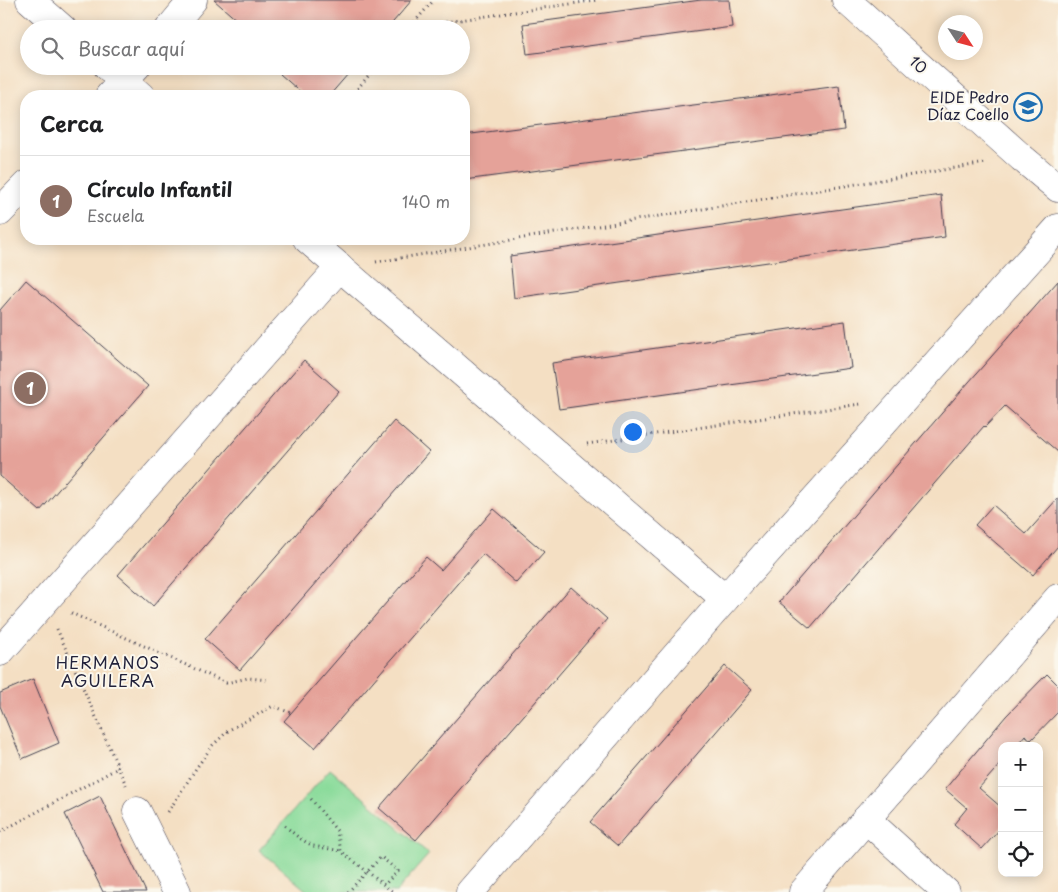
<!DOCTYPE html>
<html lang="es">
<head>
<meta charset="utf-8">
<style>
	:root { --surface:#fff; --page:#f2f2f2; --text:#202124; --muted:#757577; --line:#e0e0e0; --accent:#111827 }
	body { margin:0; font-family:"Playpen Sans",sans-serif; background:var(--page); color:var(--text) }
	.controls { position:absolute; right:15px; bottom:15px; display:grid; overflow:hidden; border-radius:10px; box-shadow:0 2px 12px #0003 }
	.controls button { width:45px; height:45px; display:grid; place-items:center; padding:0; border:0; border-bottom:1px solid var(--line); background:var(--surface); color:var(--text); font:25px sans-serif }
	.compass { position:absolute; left:938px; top:15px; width:45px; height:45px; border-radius:50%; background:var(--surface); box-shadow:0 2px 12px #0003; rotate:126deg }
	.you { position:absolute; left:632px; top:431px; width:18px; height:18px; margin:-12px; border:4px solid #fff; border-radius:50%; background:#1a73e8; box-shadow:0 0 0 8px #1a73e833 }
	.badge { display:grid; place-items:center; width:32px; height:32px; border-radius:50%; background:var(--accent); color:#fff; font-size:16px; font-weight:700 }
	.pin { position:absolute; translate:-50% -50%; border:2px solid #fff; box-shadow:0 1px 5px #0006 }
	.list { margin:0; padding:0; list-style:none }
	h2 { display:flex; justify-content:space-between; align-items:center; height:65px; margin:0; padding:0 20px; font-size:21px }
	h2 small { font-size:16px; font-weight:400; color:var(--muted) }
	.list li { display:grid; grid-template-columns:32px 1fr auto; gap:15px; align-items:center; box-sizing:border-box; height:90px; padding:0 20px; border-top:1px solid var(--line) }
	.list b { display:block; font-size:19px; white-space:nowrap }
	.list p { margin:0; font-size:16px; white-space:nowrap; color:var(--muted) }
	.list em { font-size:16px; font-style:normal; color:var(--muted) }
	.icon { flex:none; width:28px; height:28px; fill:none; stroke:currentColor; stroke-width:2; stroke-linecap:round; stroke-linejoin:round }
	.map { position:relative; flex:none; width:1058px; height:892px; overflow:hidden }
	.search { position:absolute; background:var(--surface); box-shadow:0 2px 12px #0003; left:20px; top:20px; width:450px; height:55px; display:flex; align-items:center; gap:12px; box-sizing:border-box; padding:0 18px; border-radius:28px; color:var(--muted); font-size:19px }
	.panel { position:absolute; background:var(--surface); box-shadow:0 2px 12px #0003; left:20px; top:90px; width:450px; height:155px; border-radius:20px }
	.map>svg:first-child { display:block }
	.park { fill:#8bdb9b; stroke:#567e6b }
	.building { fill:#e5a299 }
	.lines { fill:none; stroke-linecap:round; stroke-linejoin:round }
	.minor-casing { stroke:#423e4f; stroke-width:29 }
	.path { stroke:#423e4f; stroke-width:3; stroke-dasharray:1 4; stroke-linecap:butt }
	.minor { stroke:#fff; stroke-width:28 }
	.labels { text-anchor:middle; stroke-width:4; stroke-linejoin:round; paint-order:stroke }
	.street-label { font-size:15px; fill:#22223b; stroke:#fbf7ec }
	.poi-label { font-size:15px; fill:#22223b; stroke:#fbf7ec; text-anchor:end }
	.neighbourhood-label { font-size:16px; letter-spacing:1px; fill:#22223b; stroke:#fbf7ec }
</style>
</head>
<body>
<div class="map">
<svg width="1058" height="892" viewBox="0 0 1058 892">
	<rect width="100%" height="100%" fill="#fbf7ec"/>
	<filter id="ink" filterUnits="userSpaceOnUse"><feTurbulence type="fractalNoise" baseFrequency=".02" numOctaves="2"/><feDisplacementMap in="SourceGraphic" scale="10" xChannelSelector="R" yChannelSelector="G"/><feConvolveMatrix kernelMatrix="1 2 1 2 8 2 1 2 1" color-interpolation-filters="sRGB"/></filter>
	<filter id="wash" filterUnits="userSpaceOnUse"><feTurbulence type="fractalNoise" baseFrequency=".0096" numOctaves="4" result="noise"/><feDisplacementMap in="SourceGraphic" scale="20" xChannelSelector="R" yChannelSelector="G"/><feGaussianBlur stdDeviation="1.12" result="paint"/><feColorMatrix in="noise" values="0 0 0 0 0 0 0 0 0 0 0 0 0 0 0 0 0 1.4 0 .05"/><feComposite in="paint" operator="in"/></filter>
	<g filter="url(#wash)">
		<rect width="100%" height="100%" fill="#f4dfc3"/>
		<!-- park -->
		<polygon class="park" points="330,769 429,854 396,892 308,892 259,850"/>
		<g id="blocks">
			<!-- building -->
			<g class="building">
				<polygon points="214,0 412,0 387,29 247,29"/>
				<polygon points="701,0 729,0 732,27 527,54 523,24"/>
				<polygon points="287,66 355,66 329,96 305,96 280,74"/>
				<polygon points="839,86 844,130 464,180 464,135"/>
				<polygon points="941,195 945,237 514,298 510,256"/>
				<polygon points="26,280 148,386 40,511 0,476 0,310"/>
				<polygon points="1058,281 1058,452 1005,406 985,427 984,426 810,628 779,602 954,399"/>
				<polygon points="845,321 851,368 559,409 552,363"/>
				<polygon points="304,360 339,391 153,606 118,575"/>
				<polygon points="394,421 429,452 240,670 205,639"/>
				<polygon points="1058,498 1058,546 1033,575 975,525 993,505 1026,534"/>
				<polygon points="494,509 544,552 516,583 483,554 315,748 284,721 426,557 441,570"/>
				<polygon points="571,587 607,619 416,840 379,808"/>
				<polygon points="725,666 752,690 618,846 590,822"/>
				<polygon points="1047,674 1058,685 1058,712 1031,740 1025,735 1016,746 1002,746 1002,762 979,788 1002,808 1002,827 982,849 954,824 967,808 945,789 1006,716"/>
				<polygon points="33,679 59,743 22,759 0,706 0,693"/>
				<polygon points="100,796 146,892 103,892 65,814"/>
			</g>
		</g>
	</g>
	<g filter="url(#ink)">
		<use href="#blocks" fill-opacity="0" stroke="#423e4f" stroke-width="1"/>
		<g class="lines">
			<defs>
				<g id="minor">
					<polyline points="30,0 63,29"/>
					<polyline points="846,0 1022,158 1058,188"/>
					<polyline points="169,29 193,0"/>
					<polyline points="107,66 141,96"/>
					<polyline points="109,96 137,66"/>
					<polyline points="0,212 26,185"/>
					<polyline points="307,239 725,599"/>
					<polyline points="0,652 340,267"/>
					<polyline points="137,811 177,892"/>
					<polyline points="866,819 946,892"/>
					<polyline points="470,892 725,599 1058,228"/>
					<polyline points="803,892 1058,598"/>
				</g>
			</defs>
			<!-- minor casing -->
			<use href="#minor" class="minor-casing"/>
			<!-- path -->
			<g class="path">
				<polyline points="411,26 434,0"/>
				<polyline points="411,27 598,0"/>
				<polyline points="351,96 377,66"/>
				<polyline points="376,262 986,163"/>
				<polyline points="587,444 861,404"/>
				<polyline points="71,613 226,683 248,678 269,680"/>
				<polyline points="57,629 126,785"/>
				<polyline points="311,799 337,831 341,851 393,892"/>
				<polyline points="168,812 197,767 213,745 229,730 273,706 291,713"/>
				<polyline points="285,826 299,838 313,846 341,851"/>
				<polyline points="0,832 118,768"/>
				<polyline points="348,892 381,857 398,871 384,885"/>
			</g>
			<!-- minor -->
			<use href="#minor" class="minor"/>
		</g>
	</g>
	<!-- icons -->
	<defs>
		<symbol id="school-ring" viewBox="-11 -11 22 22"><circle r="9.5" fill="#fbf7ec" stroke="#1f6fb2" stroke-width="1.5"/><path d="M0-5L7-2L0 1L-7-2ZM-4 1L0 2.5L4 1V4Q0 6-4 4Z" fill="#1f6fb2"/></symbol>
	</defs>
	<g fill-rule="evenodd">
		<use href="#school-ring" x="1012" y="91" width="32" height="32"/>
	</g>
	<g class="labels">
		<!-- street labels -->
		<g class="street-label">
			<text transform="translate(918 65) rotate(42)" y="5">10</text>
		</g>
		<!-- poi labels -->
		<g class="poi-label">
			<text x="1009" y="103">EIDE Pedro<tspan x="1009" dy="17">Díaz Coello</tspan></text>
		</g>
		<!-- neighbourhood labels -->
		<g class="neighbourhood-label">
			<text x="108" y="669">HERMANOS<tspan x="108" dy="18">AGUILERA</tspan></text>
		</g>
	</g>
</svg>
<div class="controls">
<button>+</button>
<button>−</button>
<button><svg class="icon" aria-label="locate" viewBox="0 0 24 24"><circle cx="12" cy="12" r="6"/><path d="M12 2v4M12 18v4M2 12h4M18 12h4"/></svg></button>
</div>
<svg class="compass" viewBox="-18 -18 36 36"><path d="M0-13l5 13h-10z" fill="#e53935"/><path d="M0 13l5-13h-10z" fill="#757577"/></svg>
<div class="you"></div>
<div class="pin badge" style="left:30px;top:388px;background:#8d6e63">1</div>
<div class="search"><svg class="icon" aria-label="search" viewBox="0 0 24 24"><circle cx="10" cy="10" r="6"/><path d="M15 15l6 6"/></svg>Buscar aquí</div>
<section class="panel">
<h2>Cerca<small></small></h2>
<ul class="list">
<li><span class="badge" style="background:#8d6e63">1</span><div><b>Círculo Infantil</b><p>Escuela</p></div><em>140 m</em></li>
</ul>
</section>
</div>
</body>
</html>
